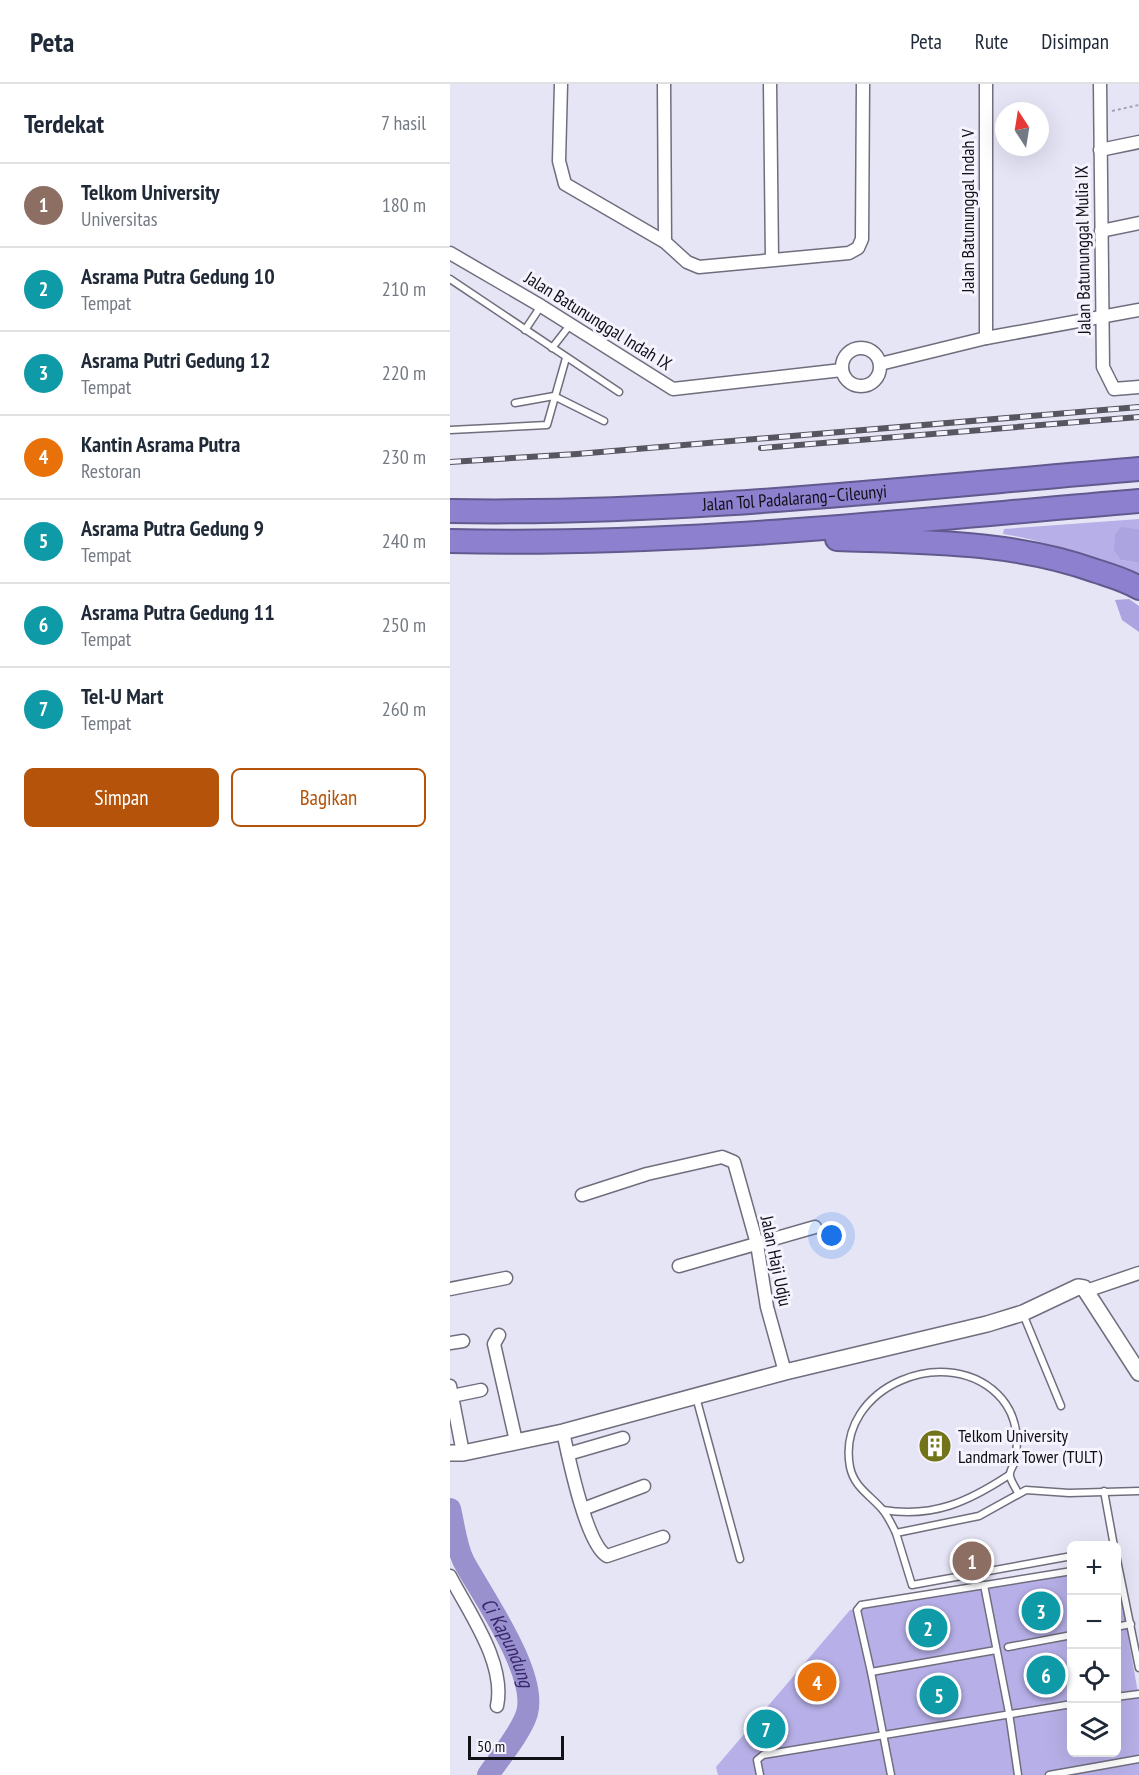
<!DOCTYPE html>
<html lang="id">
<head>
<meta charset="utf-8">
<style>
	:root { --surface:#fff; --page:#f2f2f3; --text:#1f2937; --muted:#747a83; --line:#e0e1e3; --accent:#b45309 }
	body { margin:0; font-family:"PT Sans Narrow",sans-serif; background:var(--page); color:var(--text) }
	.controls { position:absolute; right:18px; bottom:18px; display:grid; overflow:hidden; border-radius:9px; box-shadow:0 6px 24px #0002 }
	.controls button { width:54px; height:54px; display:grid; place-items:center; padding:0; border:0; border-bottom:2px solid var(--line); background:var(--surface); color:var(--text); font:30px sans-serif }
	.compass { position:absolute; left:545px; top:18px; width:54px; height:54px; border-radius:50%; background:var(--surface); box-shadow:0 6px 24px #0002; rotate:348deg }
	.scale { position:absolute; left:18px; bottom:15px; width:96px; box-sizing:border-box; padding-left:6px; border:3px solid #111016; border-top:0; font-size:16px; line-height:21px; white-space:nowrap; color:#111016; -webkit-text-stroke:4px #f4f3fe; paint-order:stroke }
	.you { position:absolute; left:382px; top:1152px; width:21px; height:21px; margin:-15px; border:4px solid #fff; border-radius:50%; background:#1a73e8; box-shadow:0 0 0 9px #1a73e833 }
	.badge { display:grid; place-items:center; width:39px; height:39px; border-radius:50%; background:var(--accent); color:#fff; font-size:20px; font-weight:700 }
	.pin { position:absolute; translate:-50% -50%; border:3px solid #fff; box-shadow:0 2px 6px #0006 }
	.list { margin:0; padding:0; list-style:none }
	h2 { display:flex; justify-content:space-between; align-items:center; height:78px; margin:0; padding:0 24px; font-size:26px }
	h2 small { font-size:20px; font-weight:400; color:var(--muted) }
	.list li { display:grid; grid-template-columns:39px 1fr auto; gap:18px; align-items:center; box-sizing:border-box; height:84px; padding:0 24px; border-top:2px solid var(--line) }
	.list b { display:block; font-size:22px; white-space:nowrap }
	.list p { margin:0; font-size:20px; white-space:nowrap; color:var(--muted) }
	.list em { font-size:20px; font-style:normal; color:var(--muted) }
	.actions { display:flex; gap:12px; padding:18px 24px }
	.actions a { flex:1; padding:14px 0; border:2px solid var(--accent); border-radius:9px; text-align:center; font-size:21px; color:var(--accent) }
	.actions .main { background:var(--accent); color:#fff }
	.icon { flex:none; width:33px; height:33px; fill:none; stroke:currentColor; stroke-width:2; stroke-linecap:round; stroke-linejoin:round }
	.map { position:relative; flex:none; width:689px; height:1691px; overflow:hidden }
	header { display:flex; align-items:center; gap:36px; box-sizing:border-box; height:84px; padding:0 30px; background:var(--surface); border-bottom:2px solid var(--line) }
	header strong { font-size:28px }
	nav { display:flex; gap:33px; margin-inline-start:auto; font-size:21px }
	main { display:flex }
	aside { flex:1; background:var(--surface) }
	.map>svg:first-child { display:block }
	.green { fill:#b7b0e8 }
	.forest { fill:#aca3e1 }
	.lines { fill:none; stroke-linecap:round; stroke-linejoin:round }
	.river { stroke:#9991cd; stroke-width:22 }
	.service-casing { stroke:#706e7d; stroke-width:9 }
	.minor-casing { stroke:#706e7d; stroke-width:15 }
	.tertiary-casing { stroke:#706e7d; stroke-width:18 }
	.motorway-casing { stroke:#62598e; stroke-width:26 }
	.path { stroke:#a4a3b1; stroke-width:2; stroke-dasharray:3 3; stroke-linecap:butt }
	.service { stroke:#fff; stroke-width:6 }
	.minor { stroke:#fff; stroke-width:12 }
	.tertiary { stroke:#fff; stroke-width:15 }
	.motorway { stroke:#8d80cf; stroke-width:22 }
	.rail-casing { stroke:#575660; stroke-width:6 }
	.rail { stroke:#f4f3fe; stroke-width:4; stroke-dasharray:11; stroke-linecap:butt }
	.labels { text-anchor:middle; stroke-width:6; stroke-linejoin:round; paint-order:stroke }
	.street-label { font-size:18px; fill:#111016; stroke:#f4f3fe }
	.poi-label { font-size:18px; fill:#111016; stroke:#f4f3fe; text-anchor:start }
	.water-label { font-size:20px; font-style:italic; fill:#39276e; stroke:#f4f3fe }
</style>
</head>
<body>
<header>
<strong>Peta</strong>
<nav><a>Peta</a><a>Rute</a><a>Disimpan</a></nav>
</header>
<main>
<aside>
<h2>Terdekat<small>7 hasil</small></h2>
<ul class="list">
<li><span class="badge" style="background:#8d6e63">1</span><div><b>Telkom University</b><p>Universitas</p></div><em>180 m</em></li>
<li><span class="badge" style="background:#0f9aa8">2</span><div><b>Asrama Putra Gedung 10</b><p>Tempat</p></div><em>210 m</em></li>
<li><span class="badge" style="background:#0f9aa8">3</span><div><b>Asrama Putri Gedung 12</b><p>Tempat</p></div><em>220 m</em></li>
<li><span class="badge" style="background:#e8710a">4</span><div><b>Kantin Asrama Putra</b><p>Restoran</p></div><em>230 m</em></li>
<li><span class="badge" style="background:#0f9aa8">5</span><div><b>Asrama Putra Gedung 9</b><p>Tempat</p></div><em>240 m</em></li>
<li><span class="badge" style="background:#0f9aa8">6</span><div><b>Asrama Putra Gedung 11</b><p>Tempat</p></div><em>250 m</em></li>
<li><span class="badge" style="background:#0f9aa8">7</span><div><b>Tel-U Mart</b><p>Tempat</p></div><em>260 m</em></li>
</ul>
<div class="actions"><a class="main">Simpan</a><a>Bagikan</a></div>
</aside>
<div class="map">
<svg width="689" height="1691" viewBox="0 0 689 1691">
	<rect width="100%" height="100%" fill="#e6e5f6"/>
	<!-- green -->
	<g class="green">
		<path d="M689 435V445L671 444V476L689 479V497C647 474 601 458 553 450L554 445Z"/>
		<polygon points="667,1488 689,1615 689,1691 268,1691 266,1683 400,1526 621,1489 622,1668 666,1668"/>
	</g>
	<!-- forest -->
	<g class="forest">
		<polygon points="671,443 689,445 689,479 671,476 664,466 665,450"/>
		<polygon points="679,515 689,522 689,548 672,536 665,516"/>
	</g>
	<g class="lines">
		<!-- river -->
		<path class="river" id="s1" d="M0 1425C4 1441 6 1463 14 1478 33 1513 88 1590 77 1629 72 1647 49 1675 38 1691"/>
		<defs>
			<g id="service">
				<polyline points="0,195 169,308"/>
				<polyline points="75,246 91,222"/>
				<polyline points="102,264 120,241"/>
				<polyline points="65,319 104,312 154,337"/>
				<polyline points="0,346 97,341 116,274"/>
				<polyline points="573,1230 611,1322"/>
				<polyline points="246,1313 290,1475"/>
				<polyline points="654,1407 664,1462"/>
				<path d="M433 1426C483 1434 518 1418 559 1391"/>
				<path d="M446 1449C442 1441 438 1432 432 1425 420 1411 404 1403 400 1383 385 1303 500 1255 552 1315 567 1333 570 1358 564 1380 562 1384 559 1388 560 1392 561 1398 566 1404 568 1409"/>
				<polyline points="666,1471 689,1584"/>
				<polyline points="622,1472 462,1501 446,1449 529,1432 576,1406 619,1409 689,1407"/>
				<polyline points="534,1501 559,1629 568,1691"/>
				<polyline points="666,1543 681,1540"/>
				<polyline points="558,1563 622,1551"/>
				<polyline points="421,1588 407,1526 411,1521 622,1487"/>
				<polyline points="666,1613 689,1610"/>
				<polyline points="310,1691 307,1676 313,1671 622,1620"/>
				<polyline points="441,1691 421,1588 546,1566"/>
				<polyline points="599,1691 689,1675"/>
			</g>
			<g id="minor">
				<polyline points="111,0 109,77 115,100 215,158 237,178 249,183 399,169 408,164 412,155 413,0"/>
				<polyline points="214,0 215,158"/>
				<polyline points="320,0 322,175"/>
				<polyline points="650,0 653,283 664,305 689,303"/>
				<polyline points="650,66 689,58"/>
				<polyline points="651,147 689,139"/>
				<polyline points="0,169 91,222 223,305 392,286"/>
				<polyline points="536,254 536,0"/>
				<circle cx="411" cy="283" r="19"/>
				<polyline points="430,280 536,254 689,226"/>
				<polyline points="132,1111 197,1090 272,1073 284,1078 307,1160 317,1223 335,1288"/>
				<polyline points="229,1182 365,1143"/>
				<polyline points="0,1205 56,1194"/>
				<polyline points="636,1207 689,1189"/>
				<polyline points="49,1251 44,1260 66,1357"/>
				<polyline points="0,1259 13,1257"/>
				<polyline points="0,1302 13,1369"/>
				<polyline points="2,1312 31,1306"/>
				<path d="M113 1348C119 1375 136 1460 157 1472L213 1453"/>
				<polyline points="118,1370 173,1354"/>
				<polyline points="133,1425 194,1402"/>
				<path d="M0 1492C19 1529 56 1579 47 1622"/>
			</g>
			<polyline id="tertiary" points="0,1369 13,1369 113,1348 335,1288 537,1240 573,1229 628,1203 634,1204 689,1289"/>
			<g id="motorway">
				<path id="s2" d="M0 427C231 431 460 404 689 385"/>
				<path d="M387 455C474 458 563 457 646 487 661 492 676 496 689 504"/>
				<path d="M0 457C230 463 460 436 689 417"/>
			</g>
		</defs>
		<!-- service casing -->
		<use href="#service" class="service-casing"/>
		<!-- minor casing -->
		<use href="#minor" class="minor-casing"/>
		<!-- tertiary casing -->
		<use href="#tertiary" class="tertiary-casing"/>
		<!-- motorway casing -->
		<use href="#motorway" class="motorway-casing"/>
		<!-- path -->
		<polyline class="path" points="662,27 689,21"/>
		<!-- service -->
		<use href="#service" class="service"/>
		<!-- minor -->
		<use href="#minor" class="minor"/>
		<!-- tertiary -->
		<use href="#tertiary" class="tertiary"/>
		<!-- motorway -->
		<use href="#motorway" class="motorway"/>
		<defs>
			<g id="rail">
				<polyline points="311,364 689,333"/>
				<polyline points="0,378 127,370 689,323"/>
			</g>
		</defs>
		<!-- rail casing -->
		<use href="#rail" class="rail-casing"/>
		<!-- rail -->
		<use href="#rail" class="rail"/>
	</g>
	<!-- icons -->
	<defs>
		<symbol id="building-disc" viewBox="-11 -11 22 22"><circle r="9.5" fill="#727419" stroke="#f4f3fe"/><path d="M-4-6H4V6H1V3H-1V6H-4ZM-2.5-4.3h1.7v1.8h-1.7ZM.8-4.3h1.7v1.8H.8ZM-2.5-1h1.7V.8h-1.7ZM.8-1h1.7V.8H.8Z" fill="#fff"/></symbol>
	</defs>
	<g fill-rule="evenodd">
		<use href="#building-disc" x="466" y="1343" width="38" height="38"/>
	</g>
	<g class="labels">
		<!-- street labels -->
		<g class="street-label">
			<text transform="translate(518 127) rotate(-90)" y="6">Jalan Batununggal Indah V</text>
			<text transform="translate(633 166) rotate(-91)" y="6">Jalan Batununggal Mulia IX</text>
			<text transform="translate(148 237) rotate(32)" y="6">Jalan Batununggal Indah IX</text>
			<text dy="6" stroke="none"><textPath href="#s2" startOffset="345">Jalan Tol Padalarang–Cileunyi</textPath></text>
			<text transform="translate(326 1177) rotate(78)" y="6">Jalan Haji Udju</text>
		</g>
		<!-- poi labels -->
		<g class="poi-label">
			<text x="508" y="1358">Telkom University<tspan x="508" dy="21">Landmark Tower (TULT)</tspan></text>
		</g>
		<!-- water labels -->
		<g class="water-label">
			<text dy="7" stroke="none"><textPath href="#s1" startOffset="147">Ci Kapundung</textPath></text>
		</g>
	</g>
</svg>
<div class="controls">
<button>+</button>
<button>−</button>
<button><svg class="icon" aria-label="locate" viewBox="0 0 24 24"><circle cx="12" cy="12" r="6"/><path d="M12 2v4M12 18v4M2 12h4M18 12h4"/></svg></button>
<button><svg class="icon" aria-label="layers" viewBox="0 0 24 24"><path d="M12 4l9 5-9 5-9-5zM3 14l9 5 9-5"/></svg></button>
</div>
<svg class="compass" viewBox="-18 -18 36 36"><path d="M0-13l5 13h-10z" fill="#e53935"/><path d="M0 13l5-13h-10z" fill="#747a83"/></svg>
<div class="scale">50 m</div>
<div class="you"></div>
<div class="pin badge" style="left:522px;top:1477px;background:#8d6e63">1</div>
<div class="pin badge" style="left:478px;top:1544px;background:#0f9aa8">2</div>
<div class="pin badge" style="left:591px;top:1527px;background:#0f9aa8">3</div>
<div class="pin badge" style="left:367px;top:1598px;background:#e8710a">4</div>
<div class="pin badge" style="left:489px;top:1611px;background:#0f9aa8">5</div>
<div class="pin badge" style="left:596px;top:1591px;background:#0f9aa8">6</div>
<div class="pin badge" style="left:316px;top:1645px;background:#0f9aa8">7</div>
</div>
</main>
</body>
</html>
